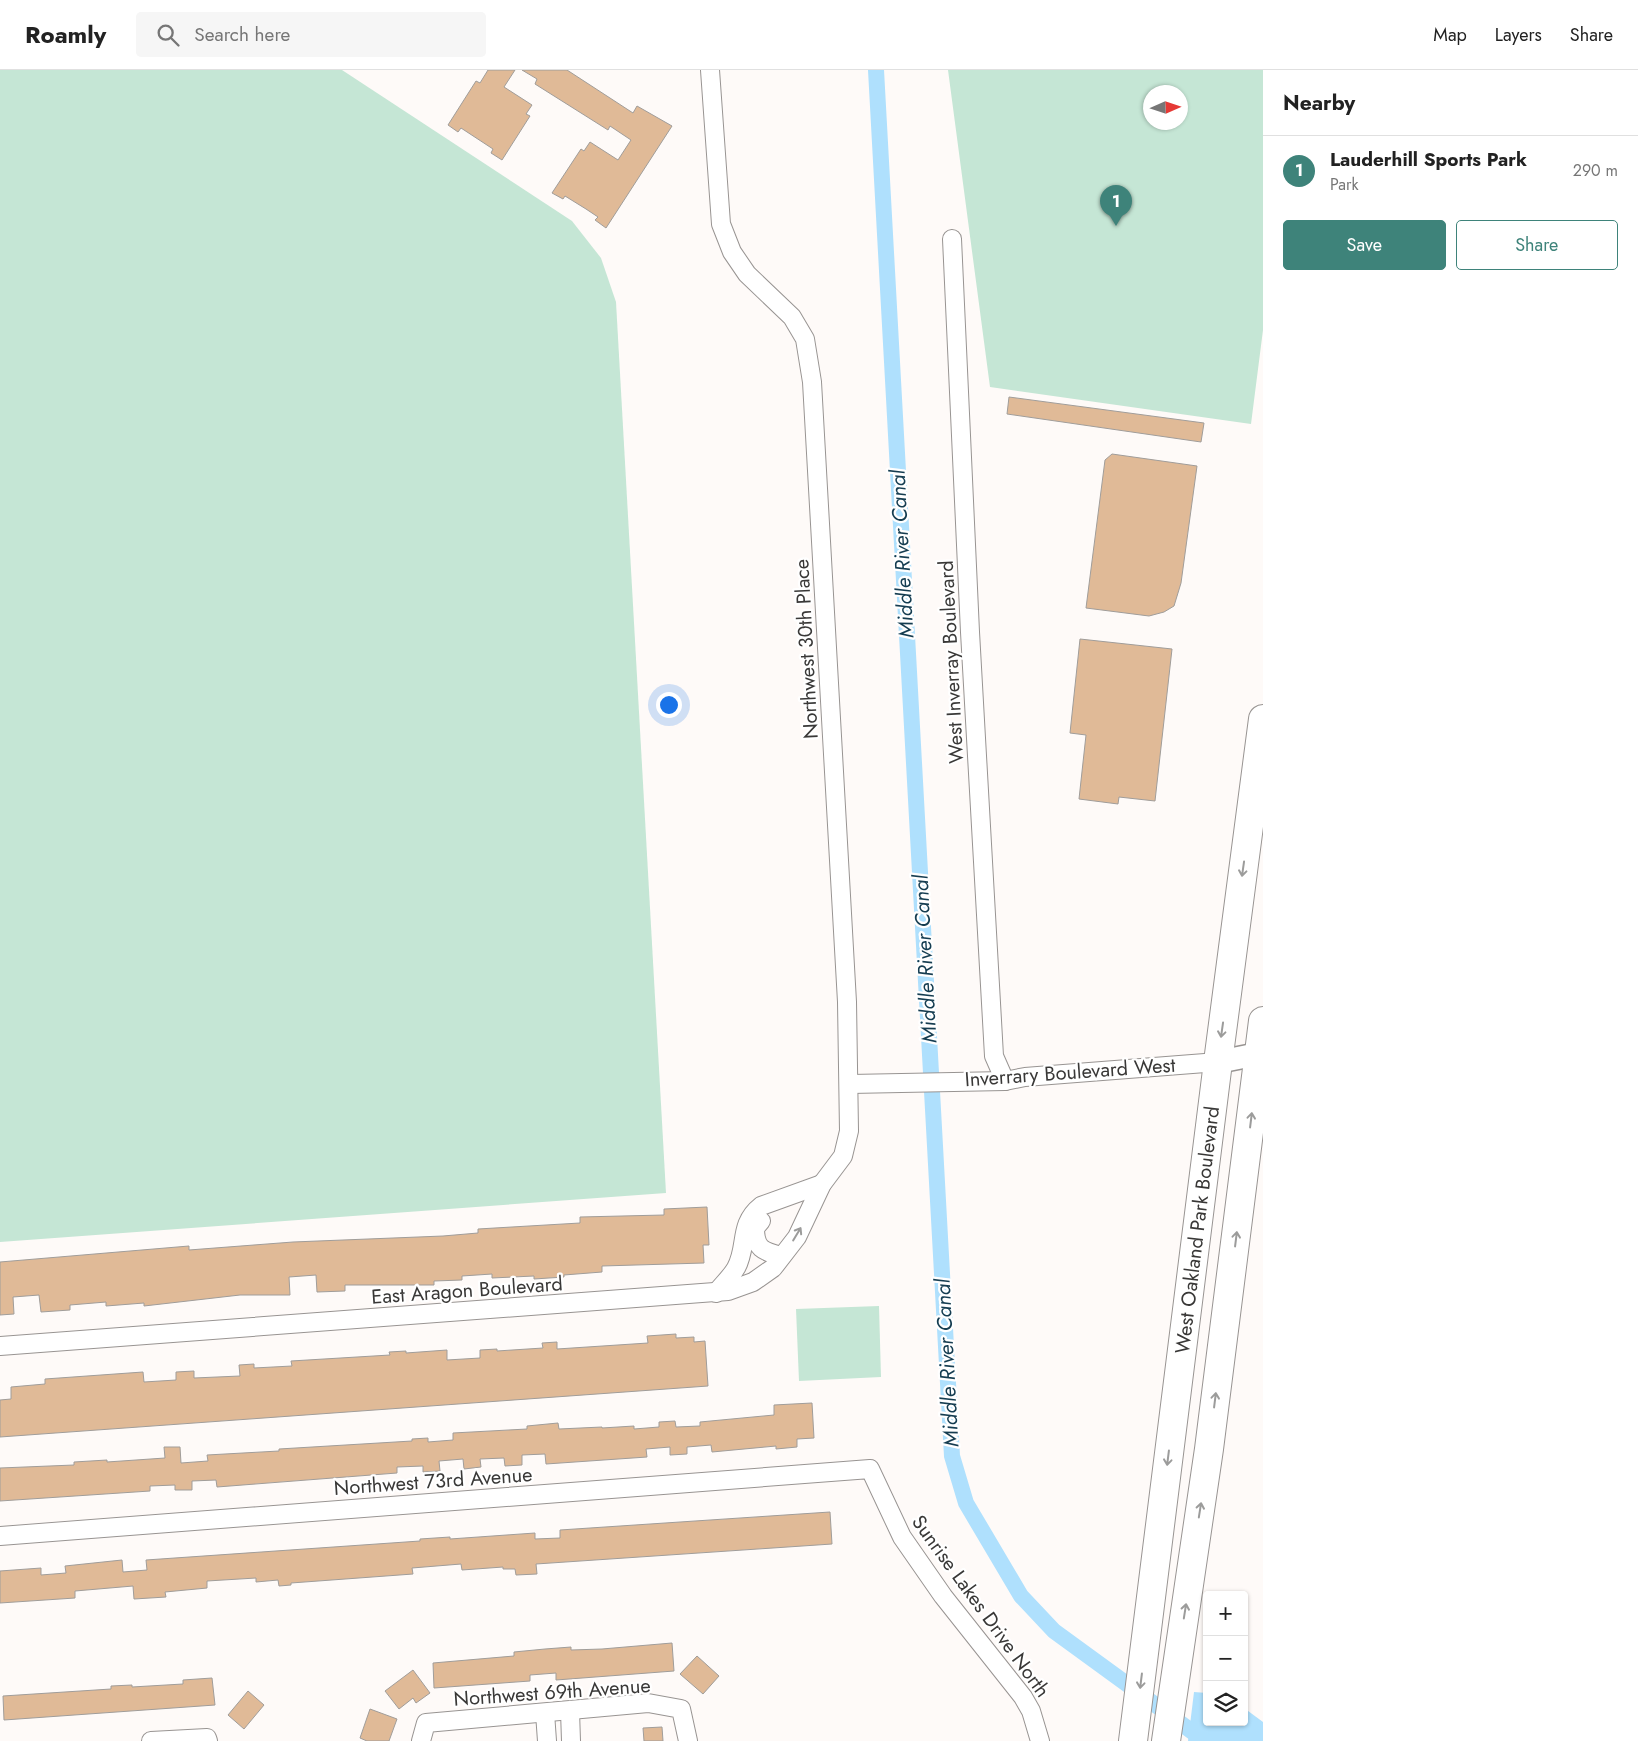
<!DOCTYPE html>
<html lang="en">
<head>
<meta charset="utf-8">
<style>
	:root { --surface:#fff; --page:#f6f6f6; --text:#222; --muted:#767676; --line:#e0e0e0; --accent:#3e837a }
	body { margin:0; font-family:Jost,sans-serif; background:var(--page); color:var(--text) }
	.controls { position:absolute; right:15px; bottom:15px; display:grid; overflow:hidden; border-radius:5px; box-shadow:0 1px 4px #0004 }
	.controls button { width:45px; height:45px; display:grid; place-items:center; padding:0; border:0; border-bottom:1px solid var(--line); background:var(--surface); color:var(--text); font:25px sans-serif }
	.compass { position:absolute; left:1143px; top:15px; width:45px; height:45px; border-radius:50%; background:var(--surface); box-shadow:0 1px 4px #0004; rotate:87deg }
	.you { position:absolute; left:668px; top:634px; width:18px; height:18px; margin:-12px; border:4px solid #fff; border-radius:50%; background:#1a73e8; box-shadow:0 0 0 8px #1a73e833 }
	.badge { display:grid; place-items:center; width:32px; height:32px; border-radius:50%; background:var(--accent); color:#fff; font-size:16px; font-weight:700 }
	.pin { position:absolute; translate:-50% -41px; filter:drop-shadow(0 1px 2px #0008) }
	.pin::after { content:''; position:absolute; top:26px; width:18px; height:15px; background:inherit; clip-path:polygon(0 0,100% 0,50% 100%) }
	.list { margin:0; padding:0; list-style:none }
	h2 { display:flex; justify-content:space-between; align-items:center; height:65px; margin:0; padding:0 20px; font-size:21px }
	h2 small { font-size:16px; font-weight:400; color:var(--muted) }
	.list li { display:grid; grid-template-columns:32px 1fr auto; gap:15px; align-items:center; box-sizing:border-box; height:70px; padding:0 20px; border-top:1px solid var(--line) }
	.list b { display:block; font-size:19px; white-space:nowrap }
	.list p { margin:0; font-size:16px; white-space:nowrap; color:var(--muted) }
	.list em { font-size:16px; font-style:normal; color:var(--muted) }
	.actions { display:flex; gap:10px; padding:15px 20px }
	.actions a { flex:1; padding:11px 0; border:1px solid var(--accent); border-radius:5px; text-align:center; font-size:18px; color:var(--accent) }
	.actions .main { background:var(--accent); color:#fff }
	.icon { flex:none; width:28px; height:28px; fill:none; stroke:currentColor; stroke-width:2; stroke-linecap:round; stroke-linejoin:round }
	.map { position:relative; flex:none; width:1263px; height:1671px; overflow:hidden }
	header { display:flex; align-items:center; gap:30px; box-sizing:border-box; height:70px; padding:0 25px; background:var(--surface); border-bottom:1px solid var(--line) }
	header strong { font-size:24px }
	nav { display:flex; gap:28px; margin-inline-start:auto; font-size:18px }
	.search { width:350px; height:45px; background:var(--page); display:flex; align-items:center; gap:12px; box-sizing:border-box; padding:0 18px; border-radius:5px; color:var(--muted); font-size:19px }
	main { display:flex }
	aside { flex:1; background:var(--surface) }
	.map>svg:first-child { display:block }
	.green { fill:#c5e6d5; fill-rule:evenodd }
	.water { fill:#afe0fd }
	.lines { fill:none; stroke-linecap:round; stroke-linejoin:round }
	.canal { stroke:#afe0fd; stroke-width:16 }
	.building { fill:#e0ba97; stroke:#a09d9a }
	.minor-casing { stroke:#989492; stroke-width:20 }
	.tertiary-casing { stroke:#989492; stroke-width:25 }
	.primary-casing { stroke:#989492; stroke-width:30 }
	.minor { stroke:#fff; stroke-width:18 }
	.tertiary { stroke:#fff; stroke-width:22 }
	.primary { stroke:#fff; stroke-width:28 }
	.oneway { stroke:#9c9c9b }
	.labels { text-anchor:middle; stroke-width:4.5; stroke-linejoin:round; paint-order:stroke }
	.street-label { font-size:20px; fill:#393837; stroke:#fff }
	.water-label { font-size:21px; font-style:italic; fill:#153d51; stroke:#fff }
</style>
</head>
<body>
<header>
<strong>Roamly</strong>
<div class="search"><svg class="icon" aria-label="search" viewBox="0 0 24 24"><circle cx="10" cy="10" r="6"/><path d="M15 15l6 6"/></svg>Search here</div>
<nav><a>Map</a><a>Layers</a><a>Share</a></nav>
</header>
<main>
<div class="map">
<svg width="1263" height="1671" viewBox="0 0 1263 1671">
	<rect width="100%" height="100%" fill="#fefaf8"/>
	<!-- green -->
	<g class="green">
		<polygon points="0,0 342,0 572,151 601,188 616,232 666,1123 0,1172"/>
		<path d="M948 0H1263V260L1251 354 990 317ZM1180 22V52H1150V22Z"/>
		<polygon points="879,1236 881,1307 799,1311 796,1239"/>
	</g>
	<!-- water -->
	<polygon class="water" points="1194,1622 1207,1623 1207,1652 1244,1652 1244,1638 1263,1652 1263,1671 1188,1671"/>
	<g class="lines">
		<!-- canal -->
		<polyline class="canal" points="876,0 952,1386 966,1433 1021,1526 1054,1561 1205,1671"/>
	</g>
	<!-- building -->
	<g class="building">
		<polygon points="488,0 515,0 504,17 532,35 526,44 530,46 502,90 491,83 493,79 461,58 458,62 448,55 476,11 480,13"/>
		<polygon points="522,0 567,0 633,43 637,36 672,56 606,158 595,150 598,147 586,139 565,126 563,129 552,123 581,79 584,81 590,72 618,90 631,70 610,56 608,60 535,14 537,9"/>
		<polygon points="1009,327 1204,353 1201,372 1007,344"/>
		<polygon points="1112,384 1197,396 1181,513 1174,536 1164,542 1149,546 1086,538 1105,390"/>
		<polygon points="1080,569 1172,579 1155,731 1119,727 1118,734 1079,729 1086,665 1070,663"/>
		<polygon points="707,1137 709,1175 703,1175 704,1193 602,1196 602,1202 564,1205 564,1207 534,1209 534,1206 492,1208 492,1204 462,1206 462,1210 434,1211 434,1215 345,1215 345,1221 317,1222 316,1205 289,1207 290,1225 240,1225 144,1236 144,1233 106,1236 106,1232 70,1235 70,1240 41,1242 39,1225 13,1227 14,1244 0,1245 0,1192 189,1176 189,1180 293,1172 443,1166 478,1163 478,1159 580,1153 580,1147 664,1145 664,1139"/>
		<polygon points="676,1264 676,1268 694,1267 694,1272 705,1271 708,1316 0,1367 0,1330 11,1329 11,1317 45,1314 45,1309 143,1302 144,1312 176,1310 176,1302 194,1301 194,1308 240,1306 239,1295 254,1294 254,1298 292,1296 291,1291 390,1285 389,1282 406,1281 406,1283 447,1280 447,1290 480,1288 480,1280 497,1279 497,1281 543,1278 542,1273 557,1272 557,1279 648,1273 647,1266"/>
		<polygon points="812,1333 814,1368 797,1369 797,1377 776,1379 776,1376 712,1382 711,1375 687,1377 687,1384 670,1385 670,1377 646,1379 647,1387 546,1394 545,1384 522,1385 522,1395 505,1396 504,1388 480,1389 481,1397 464,1399 463,1389 439,1391 440,1401 423,1402 423,1396 397,1397 397,1403 217,1417 216,1410 192,1411 192,1420 175,1420 175,1415 150,1416 150,1421 0,1431 0,1398 74,1395 74,1392 107,1390 107,1392 165,1388 164,1377 180,1377 181,1393 208,1391 207,1385 279,1381 279,1379 412,1371 412,1369 428,1368 428,1372 453,1370 453,1363 527,1359 527,1356 558,1353 559,1359 602,1357 602,1358 634,1356 634,1359 659,1357 659,1352 675,1351 676,1357 700,1356 700,1352 774,1345 774,1335"/>
		<polygon points="830,1442 832,1474 536,1494 537,1504 516,1505 515,1499 503,1499 503,1497 462,1500 461,1494 412,1498 413,1504 291,1513 291,1515 279,1516 278,1510 256,1512 256,1508 207,1511 207,1518 165,1522 166,1527 134,1529 133,1516 75,1521 75,1528 0,1533 0,1501 41,1498 41,1505 66,1503 65,1496 122,1490 123,1502 147,1500 146,1490 420,1471 420,1469 450,1467 450,1469 535,1463 535,1469 560,1468 560,1460"/>
		<polygon points="672,1573 674,1601 556,1610 556,1603 530,1605 530,1611 434,1618 433,1593 514,1586 514,1582 545,1579 571,1577 571,1580 602,1579"/>
		<polygon points="697,1586 719,1606 703,1624 680,1604"/>
		<polygon points="413,1600 430,1623 416,1633 413,1628 399,1639 385,1621"/>
		<polygon points="212,1608 215,1635 4,1650 3,1626 111,1619 111,1616 132,1615 132,1617 183,1614 183,1610"/>
		<polygon points="248,1621 264,1635 244,1659 228,1645"/>
		<polygon points="370,1639 397,1649 389,1671 367,1671 360,1668"/>
		<polygon points="662,1657 663,1671 644,1671 643,1658"/>
	</g>
	<g class="lines">
		<defs>
			<g id="minor">
				<polyline points="952,169 970,562 994,986 1005,1011"/>
				<polyline points="850,1014 1005,1011 1025,1007 1218,992"/>
				<path d="M761 1151 755 1158C755 1179 763 1181 781 1186"/>
				<path d="M716 1223C722 1215 731 1207 736 1198 748 1177 738 1154 761 1136L822 1114"/>
				<polyline points="0,1276 728,1221 753,1212 773,1198 797,1167 822,1114 843,1086 849,1061 847,932 812,312 805,269 792,247 747,204 732,182 721,154 710,0"/>
				<polyline points="0,1466 870,1399 902,1467 943,1526 1023,1627 1031,1641 1040,1671"/>
				<polyline points="570,1641 571,1671"/>
				<polyline points="545,1643 547,1671"/>
				<polyline points="151,1671 207,1668 208,1671"/>
				<polyline points="421,1671 426,1653 648,1633 681,1639 688,1671"/>
			</g>
			<polyline id="tertiary" points="1218,992 1263,983"/>
			<g id="primary">
				<polyline points="1133,1671 1218,992 1263,649"/>
				<polyline points="1166,1671 1209,1379 1263,951"/>
			</g>
		</defs>
		<!-- minor casing -->
		<use href="#minor" class="minor-casing"/>
		<!-- tertiary casing -->
		<use href="#tertiary" class="tertiary-casing"/>
		<!-- primary casing -->
		<use href="#primary" class="primary-casing"/>
		<!-- minor -->
		<use href="#minor" class="minor"/>
		<!-- tertiary -->
		<use href="#tertiary" class="tertiary"/>
		<!-- primary -->
		<use href="#primary" class="primary"/>
	</g>
	<!-- one-way arrows -->
	<defs><path id="oneway-shaft" d="M-6 0H5M1.5-3L5.5 0L1.5 3" fill="none" stroke-width="1.6" stroke-linecap="round" stroke-linejoin="round" transform="scale(1.25)"/></defs>
	<g class="oneway">
		<use href="#oneway-shaft" transform="translate(1243 799) rotate(98)"/>
		<use href="#oneway-shaft" transform="translate(1222 960) rotate(98)"/>
		<use href="#oneway-shaft" transform="translate(1251 1050) rotate(-83)"/>
		<use href="#oneway-shaft" transform="translate(797 1164) rotate(-59)"/>
		<use href="#oneway-shaft" transform="translate(1236 1169) rotate(-83)"/>
		<use href="#oneway-shaft" transform="translate(1215 1330) rotate(-83)"/>
		<use href="#oneway-shaft" transform="translate(1168 1388) rotate(97)"/>
		<use href="#oneway-shaft" transform="translate(1200 1440) rotate(-81)"/>
		<use href="#oneway-shaft" transform="translate(1185 1541) rotate(-81)"/>
		<use href="#oneway-shaft" transform="translate(1141 1611) rotate(97)"/>
	</g>
	<g class="labels">
		<!-- street labels -->
		<g class="street-label">
			<text transform="translate(806 579) rotate(-93)" y="7">Northwest 30th Place</text>
			<text transform="translate(951 592) rotate(-93)" y="7">West Inverray Boulevard</text>
			<text transform="translate(1070 1002) rotate(-4)" y="7">Inverrary Boulevard West</text>
			<text transform="translate(1197 1160) rotate(-83)" y="7">West Oakland Park Boulevard</text>
			<text transform="translate(467 1220) rotate(-4)" y="7">East Aragon Boulevard</text>
			<text transform="translate(433 1411) rotate(-4)" y="7">Northwest 73rd Avenue</text>
			<text transform="translate(981 1536) rotate(54)" y="7">Sunrise Lakes Drive North</text>
			<text transform="translate(552 1622) rotate(-4)" y="7">Northwest 69th Avenue</text>
		</g>
		<!-- water labels -->
		<g class="water-label">
			<text transform="translate(902 484) rotate(-93)" y="7">Middle River Canal</text>
			<text transform="translate(925 889) rotate(-93)" y="7">Middle River Canal</text>
			<text transform="translate(947 1293) rotate(-93)" y="7">Middle River Canal</text>
		</g>
	</g>
</svg>
<div class="controls">
<button>+</button>
<button>−</button>
<button><svg class="icon" aria-label="layers" viewBox="0 0 24 24"><path d="M12 4l9 5-9 5-9-5zM3 14l9 5 9-5"/></svg></button>
</div>
<svg class="compass" viewBox="-18 -18 36 36"><path d="M0-13l5 13h-10z" fill="#e53935"/><path d="M0 13l5-13h-10z" fill="#767676"/></svg>
<div class="you"></div>
<div class="pin badge" style="left:1116px;top:156px">1</div>
</div>
<aside>
<h2>Nearby<small></small></h2>
<ul class="list">
<li><span class="badge">1</span><div><b>Lauderhill Sports Park</b><p>Park</p></div><em>290 m</em></li>
</ul>
<div class="actions"><a class="main">Save</a><a>Share</a></div>
</aside>
</main>
</body>
</html>
